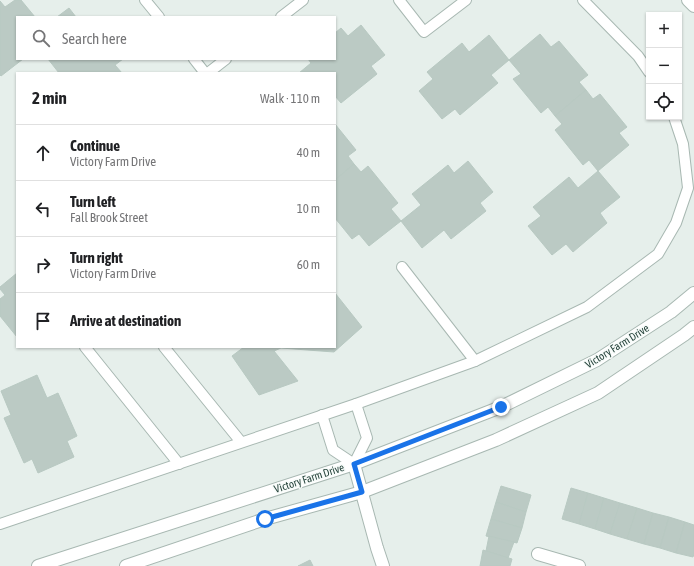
<!DOCTYPE html>
<html lang="en">
<head>
<meta charset="utf-8">
<style>
	:root { --surface:#fff; --page:#f6f6f6; --text:#202124; --muted:#757577; --line:#e0e0e0 }
	body { margin:0; font-family:"Asap Condensed",sans-serif; background:var(--page); color:var(--text) }
	.controls { position:absolute; right:12px; top:12px; display:grid; overflow:hidden; border-radius:0px; box-shadow:0 1px 3px #0004 }
	.controls button { width:36px; height:36px; display:grid; place-items:center; padding:0; border:0; border-bottom:1px solid var(--line); background:var(--surface); color:var(--text); font:20px sans-serif }
	.stop { position:absolute; width:12px; height:12px; margin:-9px; border:3px solid #1a73e8; border-radius:50%; background:#fff }
	.stop.end { background:#1a73e8; border-color:#fff; box-shadow:0 1px 4px #0008 }
	.list { margin:0; padding:0; list-style:none }
	h2 { display:flex; justify-content:space-between; align-items:center; height:52px; margin:0; padding:0 16px; font-size:17px }
	h2 small { font-size:13px; font-weight:400; color:var(--muted) }
	.list li { display:grid; grid-template-columns:26px 1fr auto; gap:12px; align-items:center; box-sizing:border-box; height:56px; padding:0 16px; border-top:1px solid var(--line) }
	.list b { display:block; font-size:15px; white-space:nowrap }
	.list p { margin:0; font-size:13px; white-space:nowrap; color:var(--muted) }
	.list em { font-size:13px; font-style:normal; color:var(--muted) }
	.icon { flex:none; width:22px; height:22px; fill:none; stroke:currentColor; stroke-width:2; stroke-linecap:round; stroke-linejoin:round }
	.map { position:relative; flex:none; width:694px; height:566px; overflow:hidden }
	.search { position:absolute; background:var(--surface); box-shadow:0 1px 3px #0004; left:16px; top:16px; width:320px; height:44px; display:flex; align-items:center; gap:10px; box-sizing:border-box; padding:0 14px; border-radius:0px; color:var(--muted); font-size:15px }
	.panel { position:absolute; background:var(--surface); box-shadow:0 1px 3px #0004; left:16px; top:72px; width:320px; height:276px; border-radius:0px }
	.map>svg:first-child { display:block }
	.building { fill:#bbcac4; stroke:#b8c9c2 }
	.lines { fill:none; stroke-linecap:round; stroke-linejoin:round }
	.service-casing { stroke:#a8b8b2; stroke-width:12 }
	.minor-casing { stroke:#a8b8b2; stroke-width:14 }
	.tertiary-casing { stroke:#a8b8b2; stroke-width:14 }
	.service { stroke:#fff; stroke-width:10 }
	.minor { stroke:#fff; stroke-width:12 }
	.tertiary { stroke:#fff; stroke-width:12 }
	.route { stroke:#1a73e8; stroke-width:5 }
	.labels { text-anchor:middle; stroke-width:3; stroke-linejoin:round; paint-order:stroke }
	.street-label { font-size:11px; fill:#24423a; stroke:#f7fbf9 }
</style>
</head>
<body>
<div class="map">
<svg width="694" height="566" viewBox="0 0 694 566">
	<rect width="100%" height="100%" fill="#e6efeb"/>
	<!-- building -->
	<g class="building">
		<polygon points="15,0 21,0 35,17 17,17 17,59 23,59 1,76 0,75 0,1 5,7"/>
		<polygon points="69,8 76,17 57,17"/>
		<polygon points="361,25 385,55 371,66 377,74 341,103 335,96 335,73 299,73 311,63 308,59 335,59 335,33 341,28 348,36"/>
		<polygon points="540,34 551,47 559,41 588,75 579,82 586,90 555,116 548,107 541,113 513,79 521,74 509,60"/>
		<polygon points="489,35 509,60 491,75 498,83 460,115 455,109 442,119 419,91 433,79 427,72 462,43 469,52"/>
		<polygon points="48,59 123,59 115,65 122,73 59,73"/>
		<polygon points="586,90 593,99 600,94 627,127 619,133 629,145 598,171 589,160 583,165 555,130 562,124 555,116"/>
		<polygon points="335,124 356,150 348,156 354,164 335,180"/>
		<polygon points="468,161 493,192 480,203 486,211 451,239 444,230 422,248 401,221 421,205 412,194 448,165 454,173"/>
		<polygon points="354,164 361,172 368,166 398,203 391,209 401,221 369,246 359,234 352,239 335,218 335,180"/>
		<polygon points="598,171 620,197 600,213 607,223 573,252 566,244 552,255 528,226 541,216 533,207 569,177 578,188"/>
		<polygon points="17,273 17,337 0,316 0,299 5,295 0,289 0,287"/>
		<polygon points="335,293 362,327 334,352 281,348 274,351 298,381 259,395 232,356 244,347 335,347"/>
		<polygon points="37,375 47,398 58,393 77,436 67,441 74,457 38,473 32,459 24,463 4,418 11,415 1,391"/>
		<polygon points="501,486 531,495 526,512 496,502"/>
		<polygon points="571,488 588,493 579,524 562,519"/>
		<polygon points="588,493 604,498 595,529 579,524"/>
		<polygon points="604,498 620,503 610,534 595,529"/>
		<polygon points="496,502 526,512 522,528 491,519"/>
		<polygon points="620,503 637,508 627,539 610,534"/>
		<polygon points="637,508 653,513 644,544 627,539"/>
		<polygon points="653,513 669,517 660,548 644,544"/>
		<polygon points="669,517 685,522 676,553 660,548"/>
		<polygon points="491,519 522,528 517,543 486,536"/>
		<polygon points="685,522 694,525 694,554 693,557 676,553"/>
		<polygon points="489,536 514,542 508,558 486,551"/>
		<polygon points="483,550 512,559 510,566 480,566"/>
		<polygon points="310,560 313,566 298,566"/>
	</g>
	<g class="lines">
		<defs>
			<g id="service">
				<polyline points="145,0 159,17"/>
				<polyline points="399,0 424,32 466,0"/>
				<polyline points="583,0 638,56 649,72"/>
				<polyline points="281,17 303,0"/>
				<polyline points="194,59 205,73"/>
				<polyline points="208,73 226,59"/>
				<polyline points="402,267 475,361"/>
				<polyline points="85,347 179,464"/>
				<polyline points="164,347 241,442"/>
				<polyline points="322,415 333,450 354,464 367,438 356,404"/>
				<polyline points="0,524 356,404 475,361 587,307 658,254 676,223 688,188 683,144 674,117"/>
			</g>
			<g id="minor">
				<polyline points="354,464 377,548 383,566"/>
				<polyline points="538,554 579,566"/>
				<polyline points="38,566 354,464 501,407 597,360 671,312 694,293"/>
				<polyline points="126,566 265,519 362,492 496,440 598,393 684,335 694,327"/>
			</g>
			<polyline id="tertiary" points="688,0 694,6"/>
		</defs>
		<!-- service casing -->
		<use href="#service" class="service-casing"/>
		<!-- minor casing -->
		<use href="#minor" class="minor-casing"/>
		<!-- tertiary casing -->
		<use href="#tertiary" class="tertiary-casing"/>
		<!-- service -->
		<use href="#service" class="service"/>
		<!-- minor -->
		<use href="#minor" class="minor"/>
		<!-- tertiary -->
		<use href="#tertiary" class="tertiary"/>
	</g>
	<g class="lines">
		<!-- route -->
		<polyline class="route" points="265,519 362,492 354,464 501,407"/>
	</g>
	<g class="labels">
		<!-- street labels -->
		<g class="street-label">
			<text transform="translate(617 346) rotate(-32)" y="4">Victory Farm Drive</text>
			<text transform="translate(309 478) rotate(-18)" y="4">Victory Farm Drive</text>
		</g>
	</g>
</svg>
<div class="controls">
<button>+</button>
<button>−</button>
<button><svg class="icon" aria-label="locate" viewBox="0 0 24 24"><circle cx="12" cy="12" r="6"/><path d="M12 2v4M12 18v4M2 12h4M18 12h4"/></svg></button>
</div>
<div class="stop" style="left:265px;top:519px"></div>
<div class="stop end" style="left:501px;top:407px"></div>
<div class="search"><svg class="icon" aria-label="search" viewBox="0 0 24 24"><circle cx="10" cy="10" r="6"/><path d="M15 15l6 6"/></svg>Search here</div>
<section class="panel">
<h2>2 min<small>Walk · 110 m</small></h2>
<ul class="list">
<li><svg class="icon" aria-label="ahead" viewBox="0 0 24 24"><path d="M12 20V5M6 11l6-6 6 6"/></svg><div><b>Continue</b><p>Victory Farm Drive</p></div><em>40 m</em></li>
<li><svg class="icon" aria-label="left" viewBox="0 0 24 24"><path d="M17 20v-9H6M10 6l-5 5 5 5"/></svg><div><b>Turn left</b><p>Fall Brook Street</p></div><em>10 m</em></li>
<li><svg class="icon" aria-label="right" viewBox="0 0 24 24"><path d="M7 20v-9h11M14 6l5 5-5 5"/></svg><div><b>Turn right</b><p>Victory Farm Drive</p></div><em>60 m</em></li>
<li><svg class="icon" aria-label="arrive" viewBox="0 0 24 24"><path d="M6 21V4h12l-3 4 3 4H6"/></svg><div><b>Arrive at destination</b></div></li>
</ul>
</section>
</div>
</body>
</html>
